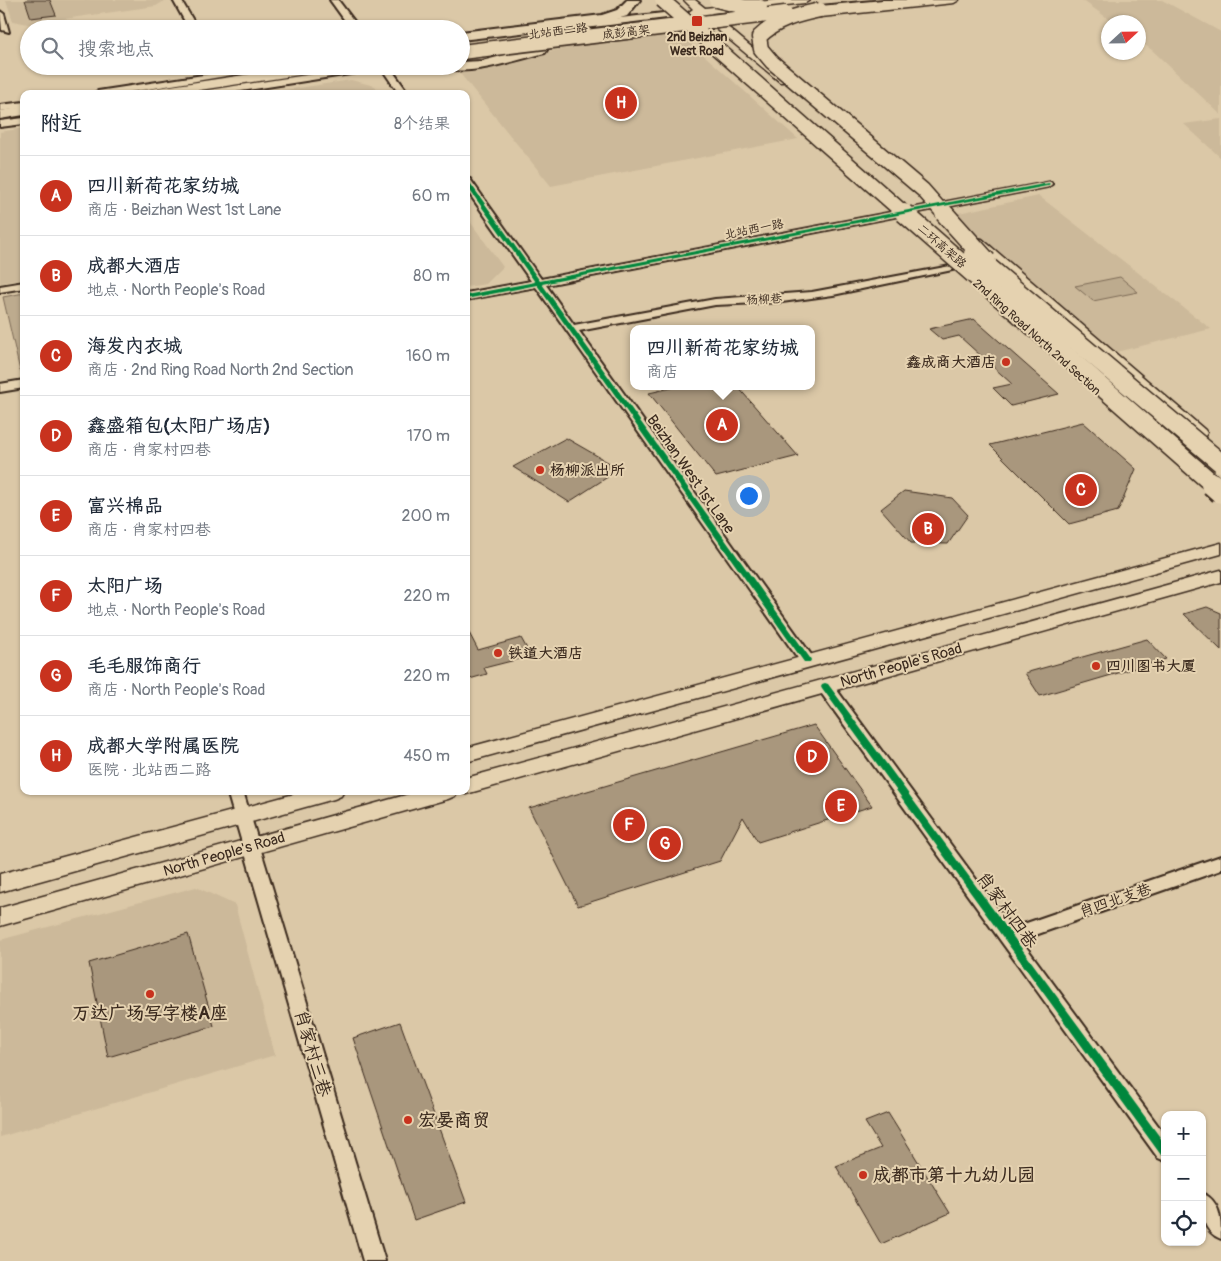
<!DOCTYPE html>
<html lang="zh">
<head>
<meta charset="utf-8">
<style>
	:root { --surface:#fff; --page:#f2f2f3; --text:#1f2937; --muted:#747a83; --line:#e0e1e3; --accent:#c8321e }
	body { margin:0; font-family:Pangolin,"LXGW WenKai TC",sans-serif; background:var(--page); color:var(--text) }
	.controls { position:absolute; right:15px; bottom:15px; display:grid; overflow:hidden; border-radius:10px; box-shadow:0 1px 4px #0004 }
	.controls button { width:45px; height:45px; display:grid; place-items:center; padding:0; border:0; border-bottom:1px solid var(--line); background:var(--surface); color:var(--text); font:25px sans-serif }
	.compass { position:absolute; left:1101px; top:15px; width:45px; height:45px; border-radius:50%; background:var(--surface); box-shadow:0 1px 4px #0004; rotate:68deg }
	.you { position:absolute; left:748px; top:495px; width:18px; height:18px; margin:-12px; border:4px solid #fff; border-radius:50%; background:#1a73e8; box-shadow:0 0 0 8px #1a73e833 }
	.badge { display:grid; place-items:center; width:32px; height:32px; border-radius:50%; background:var(--accent); color:#fff; font-size:16px; font-weight:700 }
	.pin { position:absolute; translate:-50% -50%; border:2px solid #fff; box-shadow:0 1px 5px #0006 }
	.popup { position:absolute; left:630px; top:325px; width:185px; height:65px; box-sizing:border-box; display:grid; place-content:center; border-radius:10px; background:var(--surface); filter:drop-shadow(0 1px 4px #0005); font-size:16px; white-space:nowrap; color:var(--muted) }
	.popup b { font-size:19px; color:var(--text) }
	.popup::after { content:''; position:absolute; left:50%; top:100%; margin-left:-10px; border:10px solid transparent; border-top-color:var(--surface) }
	.list { margin:0; padding:0; list-style:none }
	h2 { display:flex; justify-content:space-between; align-items:center; height:65px; margin:0; padding:0 20px; font-size:21px }
	h2 small { font-size:16px; font-weight:400; color:var(--muted) }
	.list li { display:grid; grid-template-columns:32px 1fr auto; gap:15px; align-items:center; box-sizing:border-box; height:80px; padding:0 20px; border-top:1px solid var(--line) }
	.list b { display:block; font-size:19px; white-space:nowrap }
	.list p { margin:0; font-size:16px; white-space:nowrap; color:var(--muted) }
	.list em { font-size:16px; font-style:normal; color:var(--muted) }
	.icon { flex:none; width:28px; height:28px; fill:none; stroke:currentColor; stroke-width:2; stroke-linecap:round; stroke-linejoin:round }
	.map { position:relative; flex:none; width:1221px; height:1261px; overflow:hidden }
	.search { position:absolute; background:var(--surface); box-shadow:0 1px 4px #0004; left:20px; top:20px; width:450px; height:55px; display:flex; align-items:center; gap:12px; box-sizing:border-box; padding:0 18px; border-radius:28px; color:var(--muted); font-size:19px }
	.panel { position:absolute; background:var(--surface); box-shadow:0 1px 4px #0004; left:20px; top:90px; width:450px; height:705px; border-radius:10px }
	.map>svg:first-child { display:block }
	.built { fill:#ccb99a }
	.green { fill:#bdab8e; stroke:#7c6a56 }
	.building { fill:#a9977d; stroke:#3b2a1e }
	.lines { fill:none; stroke-linecap:round; stroke-linejoin:round }
	.minor-casing { stroke:#3b2a1e; stroke-width:4 }
	.major-casing { stroke:#3b2a1e; stroke-width:3 }
	.highway-casing { stroke:#3b2a1e; stroke-width:4 }
	.minor { fill:#e5d2b0; fill-rule:evenodd }
	.major { fill:#e5d2b0; fill-rule:evenodd }
	.highway { fill:#e5d2b0; fill-rule:evenodd }
	.highway-bridge-far2-casing { stroke:#3b2a1e; stroke-width:17; stroke-linecap:butt }
	.highway-bridge-far1-casing { stroke:#3b2a1e; stroke-width:21; stroke-linecap:butt }
	.highway-bridge-casing { stroke:#3b2a1e; stroke-width:26; stroke-linecap:butt }
	.highway-bridge-far2 { stroke:#e5d2b0; stroke-width:14 }
	.highway-bridge-far1 { stroke:#e5d2b0; stroke-width:18 }
	.highway-bridge { stroke:#e5d2b0; stroke-width:22 }
	.cycleway-casing { stroke:#e5d2b0; stroke-width:3 }
	.cycleway { fill:#00873e; fill-rule:evenodd }
	.poi-dot { fill:#c8321e; stroke:#e5d2b0; stroke-width:2 }
	.labels { text-anchor:middle; stroke-width:4; stroke-linejoin:round; paint-order:stroke }
	.far-street-label { font-size:12px; fill:#3b2a1e; stroke:#e5d2b0 }
	.far-poi-label { font-size:12px; font-weight:bold; fill:#3b2a1e; stroke:#e5d2b0 }
	.poi-label { font-size:15px; font-weight:bold; fill:#3b2a1e; stroke:#e5d2b0; text-anchor:start }
	.street-label { font-size:15px; fill:#3b2a1e; stroke:#e5d2b0 }
	.near-street-label { font-size:18px; fill:#3b2a1e; stroke:#e5d2b0 }
	.near-poi-label { font-size:18px; font-weight:bold; fill:#3b2a1e; stroke:#e5d2b0; text-anchor:start }
</style>
</head>
<body>
<div class="map">
<svg width="1221" height="1261" viewBox="0 0 1221 1261">
	<rect width="100%" height="100%" fill="#dbc8a7"/>
	<filter id="ink" filterUnits="userSpaceOnUse"><feTurbulence type="fractalNoise" baseFrequency=".02" numOctaves="2"/><feDisplacementMap in="SourceGraphic" scale="10" xChannelSelector="R" yChannelSelector="G"/><feConvolveMatrix kernelMatrix="1 2 1 2 8 2 1 2 1" color-interpolation-filters="sRGB"/></filter>
	<g filter="url(#ink)">
		<!-- built -->
		<g class="built">
			<polygon points="6,0 166,0 156,6 28,24 13,21"/>
			<polygon points="1082,0 1162,0 1221,32 1221,115 1152,50 1139,41 1138,22 1113,22"/>
			<polygon points="653,35 686,39 798,139 551,186 454,66"/>
			<polygon points="351,80 375,86 380,94 260,94"/>
			<polygon points="1221,119 1221,158 1184,124"/>
			<polygon points="24,128 24,279 0,283 0,132"/>
			<polygon points="1039,196 1211,329 1112,353 949,215"/>
			<polygon points="466,216 503,267 486,284 466,287"/>
			<polygon points="196,887 235,905 275,1055 0,1137 0,940"/>
		</g>
		<!-- green -->
		<g class="green">
			<polygon points="1120,277 1138,292 1093,301 1075,286"/>
			<polygon points="24,293 24,370 20,371 3,297"/>
		</g>
		<!-- building -->
		<g class="building">
			<polygon points="25,0 50,0 56,15 31,18"/>
			<polygon points="974,319 1059,394 1011,406 993,388 1012,384 959,336 942,340 929,329"/>
			<polygon points="680,386 737,386 798,456 716,477 649,393"/>
			<polygon points="1083,422 1136,469 1118,511 1069,524 990,445"/>
			<polygon points="566,438 620,469 569,502 513,467"/>
			<polygon points="904,491 952,498 968,515 948,544 911,543 881,509"/>
			<polygon points="1207,607 1221,613 1221,650 1184,614"/>
			<polygon points="466,627 478,650 521,638 531,656 484,668 487,674 466,680"/>
			<polygon points="1147,639 1166,659 1040,696 1025,673"/>
			<polygon points="814,725 872,806 758,842 743,817 720,861 578,906 529,808"/>
			<polygon points="188,934 214,1026 108,1057 89,963"/>
			<polygon points="400,1022 466,1202 414,1220 353,1038"/>
			<polygon points="888,1113 950,1213 881,1244 836,1166 881,1148 865,1122"/>
		</g>
		<g class="lines">
			<defs>
				<g id="minor">
					<polygon points="173,0 181,0 198,29 189,29"/>
					<polygon points="330,0 338,0 360,29 351,29"/>
					<polygon points="0,11 4,14 9,32 2,30"/>
					<polygon points="672,12 676,15 675,17 560,31 556,28 560,25"/>
					<polygon points="262,66 286,66 118,94 93,94 98,91"/>
					<polygon points="365,66 389,66 409,94 399,94 382,69 222,94 197,94 202,91"/>
					<polygon points="24,102 24,108 0,111 0,105"/>
					<polygon points="24,118 24,124 0,127 0,121"/>
					<polygon points="466,178 470,179 541,279 1051,182 1052,184 1047,187 546,285 574,325 715,299 812,292 961,264 961,268 957,269 833,295 782,302 715,305 579,331 812,656 815,660 812,664 802,664 536,287 466,300 466,293 531,281 466,189"/>
					<polygon points="24,282 24,288 0,292 0,286"/>
					<polygon points="24,380 24,388 0,392 0,384"/>
					<polygon points="825,681 831,682 1012,928 1221,856 1221,870 1021,940 1165,1135 1165,1161 1158,1158 819,690 817,686 819,682"/>
					<polygon points="227,791 243,791 385,1261 363,1261"/>
					<path d="M1202 1193C1221 1201 1221 1220 1221 1239 1201 1231 1202 1212 1202 1193Z"/>
				</g>
				<g id="major">
					<polygon points="684,0 695,0 705,8 776,0 810,0 805,3 711,13 788,78 788,82 780,82 700,15 690,14 689,12 693,9"/>
					<polygon points="924,0 959,0 954,3 802,19 797,16 802,13"/>
					<polygon points="379,66 392,66 386,69"/>
					<polygon points="977,238 982,239 1205,430 1207,433 1205,436 1193,436 972,245 970,242"/>
					<polygon points="1221,543 1221,554 466,762 466,748"/>
					<polygon points="1221,570 1221,582 466,794 459,791 466,791 466,778"/>
					<polygon points="305,791 344,791 341,796 334,799 0,892 0,874"/>
					<polygon points="420,791 458,791 455,796 448,799 0,926 0,908"/>
				</g>
				<g id="highway">
					<polygon points="627,0 640,0 627,16 604,23 461,40 461,32 602,15 617,10"/>
					<polygon points="883,0 927,0 921,4 820,14 814,10 820,6"/>
					<path d="M540 46 547 50 545 53C527 57 458 80 445 66H461V62L482 61Z"/>
					<path d="M304 66H371C365 73 318 79 312 73L174 94H137L144 90Z"/>
					<polygon points="24,107 24,115 0,119 0,111"/>
				</g>
			</defs>
			<!-- minor casing -->
			<use href="#minor" class="minor-casing"/>
			<!-- major casing -->
			<use href="#major" class="major-casing"/>
			<!-- highway casing -->
			<use href="#highway" class="highway-casing"/>
			<!-- minor -->
			<use href="#minor" class="minor"/>
			<!-- major -->
			<use href="#major" class="major"/>
			<!-- highway -->
			<use href="#highway" class="highway"/>
			<defs>
				<g id="highway-bridge-far2">
					<polyline points="662,0 906,215"/>
					<polyline points="716,0 745,7 760,7"/>
					<path d="M820 10C797 15 776 20 759 37L761 49 772 62 923 190 945 215"/>
					<polyline points="461,52 785,13"/>
				</g>
				<g id="highway-bridge-far1">
					<polyline points="904,213 1214,485"/>
					<polyline points="944,213 987,261"/>
					<polyline points="973,254 1221,463"/>
				</g>
				<polyline id="highway-bridge" points="1212,484 1221,492"/>
			</defs>
			<!-- highway-bridge-far2 casing -->
			<use href="#highway-bridge-far2" class="highway-bridge-far2-casing"/>
			<!-- highway-bridge-far1 casing -->
			<use href="#highway-bridge-far1" class="highway-bridge-far1-casing"/>
			<!-- highway-bridge casing -->
			<use href="#highway-bridge" class="highway-bridge-casing"/>
			<!-- highway-bridge-far2 -->
			<use href="#highway-bridge-far2" class="highway-bridge-far2"/>
			<!-- highway-bridge-far1 -->
			<use href="#highway-bridge-far1" class="highway-bridge-far1"/>
			<!-- highway-bridge -->
			<use href="#highway-bridge" class="highway-bridge"/>
			<defs>
				<g id="cycleway">
					<polygon points="466,180 468,180 540,281 1049,183 1050,184 1047,186 542,284 810,658 811,660 810,662 804,662 537,285 466,299 466,295 535,282 466,185"/>
					<polygon points="825,683 828,684 1165,1144 1165,1156 1161,1155 822,688 821,686 822,684"/>
				</g>
			</defs>
			<!-- cycleway casing -->
			<use href="#cycleway" class="cycleway-casing"/>
			<!-- cycleway -->
			<use href="#cycleway" class="cycleway"/>
		</g>
	</g>
	<!-- markers -->
	<g class="poi-dot">
		<rect x="691" y="15" width="12" height="12" rx="2.5"/>
		<circle cx="1006" cy="362" r="5"/>
		<circle cx="540" cy="470" r="5"/>
		<circle cx="498" cy="653" r="5"/>
		<circle cx="1096" cy="666" r="5"/>
		<circle cx="150" cy="994" r="5"/>
		<circle cx="408" cy="1120" r="5"/>
		<circle cx="863" cy="1175" r="5"/>
	</g>
	<g class="labels">
		<!-- far-street labels -->
		<g class="far-street-label">
			<text transform="translate(558 31) rotate(-7)" y="4">北站西二路</text>
			<text transform="translate(626 32) rotate(-7)" y="4">成彭高架</text>
			<text transform="translate(754 229) rotate(-11)" y="4">北站西一路</text>
			<text transform="translate(942 246) rotate(41)" y="4">二环高架路</text>
			<text transform="translate(764 299) rotate(-2)" y="4">杨柳巷</text>
			<text transform="translate(1037 337) rotate(42)" y="4">2nd Ring Road North 2nd Section</text>
		</g>
		<!-- far-poi labels -->
		<g class="far-poi-label">
			<text x="697" y="41">2nd Beizhan<tspan x="697" dy="14">West Road</tspan></text>
		</g>
		<!-- poi labels -->
		<g class="poi-label">
			<text x="996" y="367" text-anchor="end">鑫成商大酒店</text>
			<text x="550" y="475">杨柳派出所</text>
			<text x="508" y="658">铁道大酒店</text>
			<text x="1106" y="671">四川图书大厦</text>
		</g>
		<!-- street labels -->
		<g class="street-label">
			<text transform="translate(691 474) rotate(55)" y="5">Beizhan West 1st Lane</text>
			<text transform="translate(901 665) rotate(-16)" y="5">North People's Road</text>
			<text transform="translate(224 854) rotate(-16)" y="5">North People's Road</text>
			<text transform="translate(1115 900) rotate(-19)" y="5">肖四北支巷</text>
		</g>
		<!-- near-street labels -->
		<g class="near-street-label">
			<text transform="translate(1007 910) rotate(54)" y="6">肖家村四巷</text>
			<text transform="translate(313 1053) rotate(74)" y="6">肖家村三巷</text>
		</g>
		<!-- near-poi labels -->
		<g class="near-poi-label">
			<text x="150" y="1019" text-anchor="middle">万达广场写字楼A座</text>
			<text x="418" y="1126">宏晏商贸</text>
			<text x="873" y="1181">成都市第十九幼儿园</text>
		</g>
	</g>
</svg>
<div class="controls">
<button>+</button>
<button>−</button>
<button><svg class="icon" aria-label="locate" viewBox="0 0 24 24"><circle cx="12" cy="12" r="6"/><path d="M12 2v4M12 18v4M2 12h4M18 12h4"/></svg></button>
</div>
<svg class="compass" viewBox="-18 -18 36 36"><path d="M0-13l5 13h-10z" fill="#e53935"/><path d="M0 13l5-13h-10z" fill="#747a83"/></svg>
<div class="you"></div>
<div class="pin badge" style="left:722px;top:425px">A</div>
<div class="popup"><b>四川新荷花家纺城</b>商店</div>
<div class="pin badge" style="left:928px;top:529px">B</div>
<div class="pin badge" style="left:1081px;top:490px">C</div>
<div class="pin badge" style="left:812px;top:757px">D</div>
<div class="pin badge" style="left:841px;top:806px">E</div>
<div class="pin badge" style="left:629px;top:825px">F</div>
<div class="pin badge" style="left:665px;top:844px">G</div>
<div class="pin badge" style="left:621px;top:103px">H</div>
<div class="search"><svg class="icon" aria-label="search" viewBox="0 0 24 24"><circle cx="10" cy="10" r="6"/><path d="M15 15l6 6"/></svg>搜索地点</div>
<section class="panel">
<h2>附近<small>8个结果</small></h2>
<ul class="list">
<li><span class="badge">A</span><div><b>四川新荷花家纺城</b><p>商店 · Beizhan West 1st Lane</p></div><em>60 m</em></li>
<li><span class="badge">B</span><div><b>成都大酒店</b><p>地点 · North People's Road</p></div><em>80 m</em></li>
<li><span class="badge">C</span><div><b>海发内衣城</b><p>商店 · 2nd Ring Road North 2nd Section</p></div><em>160 m</em></li>
<li><span class="badge">D</span><div><b>鑫盛箱包(太阳广场店)</b><p>商店 · 肖家村四巷</p></div><em>170 m</em></li>
<li><span class="badge">E</span><div><b>富兴棉品</b><p>商店 · 肖家村四巷</p></div><em>200 m</em></li>
<li><span class="badge">F</span><div><b>太阳广场</b><p>地点 · North People's Road</p></div><em>220 m</em></li>
<li><span class="badge">G</span><div><b>毛毛服饰商行</b><p>商店 · North People's Road</p></div><em>220 m</em></li>
<li><span class="badge">H</span><div><b>成都大学附属医院</b><p>医院 · 北站西二路</p></div><em>450 m</em></li>
</ul>
</section>
</div>
</body>
</html>
